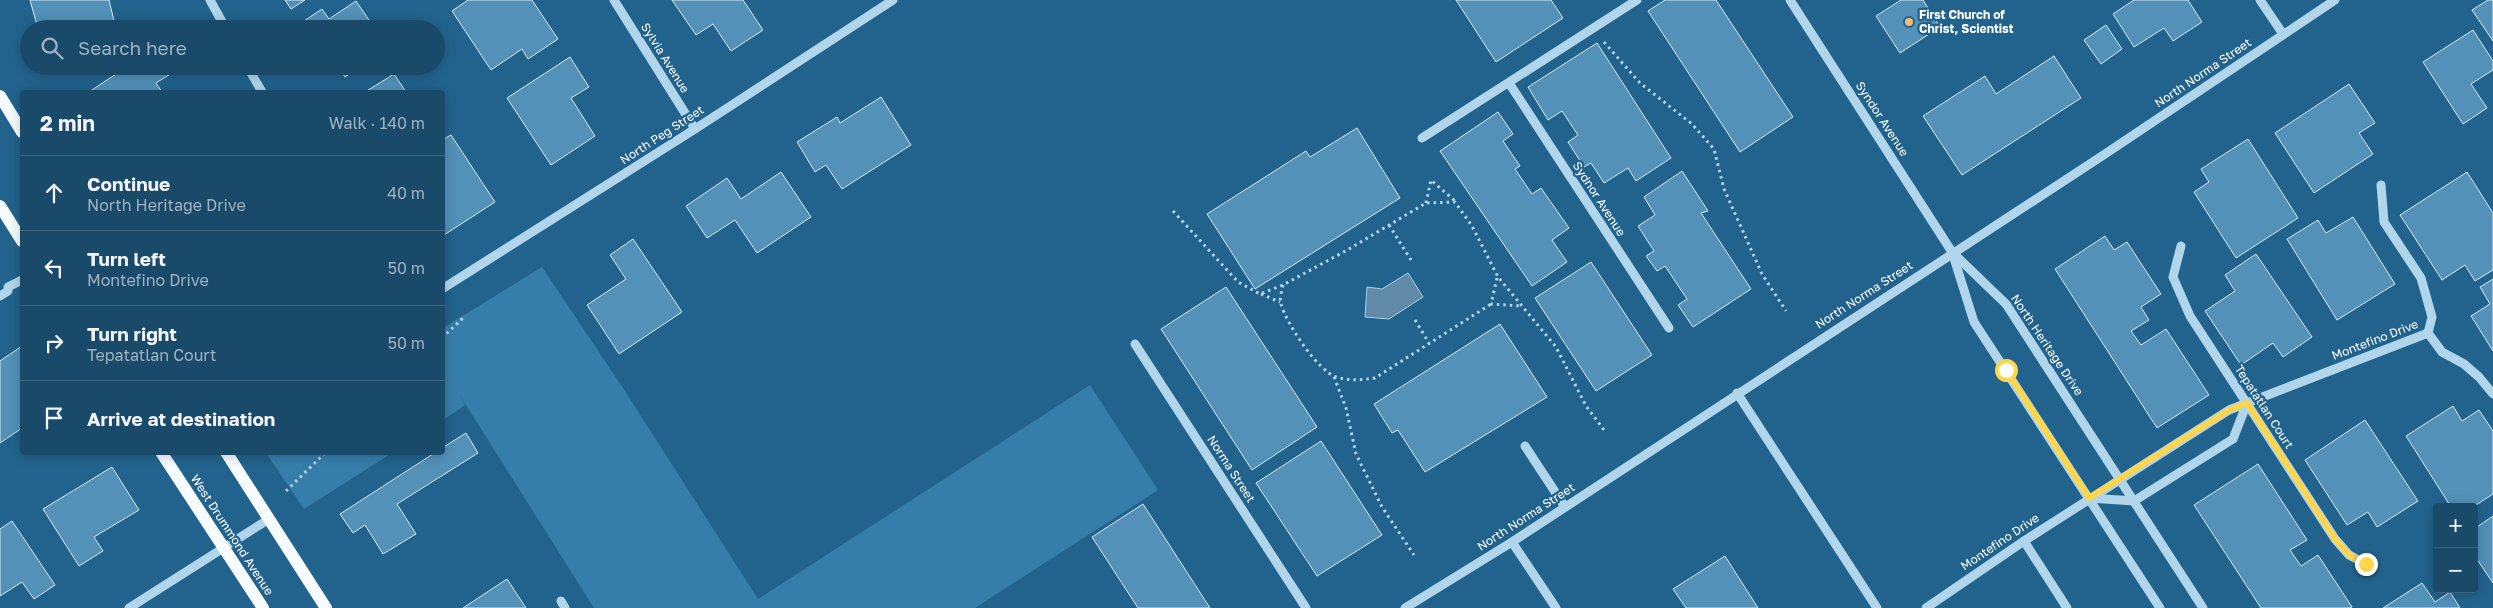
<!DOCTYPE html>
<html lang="en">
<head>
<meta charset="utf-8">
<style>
	:root { --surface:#1a4a6a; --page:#275472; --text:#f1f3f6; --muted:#9fb3c1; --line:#38627e }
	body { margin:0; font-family:"Golos Text",sans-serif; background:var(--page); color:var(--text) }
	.controls { position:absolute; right:15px; bottom:15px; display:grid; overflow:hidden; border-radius:5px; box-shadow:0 2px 12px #0003 }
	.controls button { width:45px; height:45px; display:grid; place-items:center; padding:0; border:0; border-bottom:1px solid var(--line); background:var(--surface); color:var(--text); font:25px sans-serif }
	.stop { position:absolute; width:15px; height:15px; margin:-11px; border:4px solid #ffd54a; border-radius:50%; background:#fff }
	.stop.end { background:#ffd54a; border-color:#fff; box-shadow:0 1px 5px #0008 }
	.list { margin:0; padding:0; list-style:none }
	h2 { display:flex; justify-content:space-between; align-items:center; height:65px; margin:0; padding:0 20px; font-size:21px }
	h2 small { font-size:16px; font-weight:400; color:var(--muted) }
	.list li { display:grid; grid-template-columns:32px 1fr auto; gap:15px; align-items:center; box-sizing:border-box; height:75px; padding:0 20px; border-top:1px solid var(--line) }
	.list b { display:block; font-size:19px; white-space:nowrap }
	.list p { margin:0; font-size:16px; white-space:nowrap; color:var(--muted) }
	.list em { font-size:16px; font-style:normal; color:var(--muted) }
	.icon { flex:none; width:28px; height:28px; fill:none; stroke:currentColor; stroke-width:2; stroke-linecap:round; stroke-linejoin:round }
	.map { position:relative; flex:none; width:2493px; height:608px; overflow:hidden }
	.search { position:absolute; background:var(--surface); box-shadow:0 2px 12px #0003; left:20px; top:20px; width:425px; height:55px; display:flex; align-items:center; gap:12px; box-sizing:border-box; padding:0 18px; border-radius:28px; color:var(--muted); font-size:19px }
	.panel { position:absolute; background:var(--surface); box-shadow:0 2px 12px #0003; left:20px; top:90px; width:425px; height:365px; border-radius:5px }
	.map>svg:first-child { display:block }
	.green { fill:#367eaa }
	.water { fill:#608aa7; stroke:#a5d2ec }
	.building { fill:#5391b8; stroke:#d6ebf8 }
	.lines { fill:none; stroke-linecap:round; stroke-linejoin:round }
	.path { stroke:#b1d5eb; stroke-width:3; stroke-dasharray:2.5 4; stroke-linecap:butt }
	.minor { stroke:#b1d5eb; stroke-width:9 }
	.major { stroke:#f6fbfe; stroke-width:12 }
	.route { stroke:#ffd54a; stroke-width:6 }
	.poi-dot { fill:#f7bb74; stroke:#22638d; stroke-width:2 }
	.labels { text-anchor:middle; stroke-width:4.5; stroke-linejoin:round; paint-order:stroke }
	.poi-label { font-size:12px; font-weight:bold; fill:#fff; stroke:#22638d; text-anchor:start }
	.street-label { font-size:12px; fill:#fff; stroke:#22638d }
</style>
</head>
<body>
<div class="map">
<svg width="2493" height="608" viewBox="0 0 2493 608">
	<rect width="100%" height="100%" fill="#22638d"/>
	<!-- green -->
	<g class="green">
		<polygon points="542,267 623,388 758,599 1090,385 1158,490 975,608 594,608 459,394 465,405 443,420 443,328"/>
		<polygon points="266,453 392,453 304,509"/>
	</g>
	<!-- water -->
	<polygon class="water" points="1408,273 1423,297 1389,319 1365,317 1367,287 1382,289"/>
	<!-- building -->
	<g class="building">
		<polygon points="30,0 109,0 116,29 66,29 64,22 38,29"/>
		<polygon points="285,0 305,0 291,9"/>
		<polygon points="468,0 532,0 558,39 528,59 522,49 491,70 452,11"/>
		<polygon points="672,0 743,0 763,30 731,51 713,24 696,35"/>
		<polygon points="1456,0 1551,0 1563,18 1496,62"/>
		<polygon points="1665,0 1716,0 1793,117 1740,152 1648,11"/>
		<polygon points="1901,0 1923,0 1940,27 1900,53 1876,16"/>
		<polygon points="2134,0 2188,0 2202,22 2173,41 2164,28 2134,47 2113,14"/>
		<polygon points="2488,0 2493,0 2493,41 2472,10"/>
		<polygon points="356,1 375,29 292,29 322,9 329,19"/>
		<polygon points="2106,25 2122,49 2101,64 2084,40"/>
		<polygon points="2473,30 2493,61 2493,70 2471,84 2487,108 2463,124 2423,62"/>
		<polygon points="1597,43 1671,158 1636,181 1628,168 1604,183 1591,163 1584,167 1568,142 1578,135 1562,111 1548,120 1528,87"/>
		<polygon points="2054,56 2081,98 1962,175 1923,116 1985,76 1996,94"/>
		<polygon points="570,57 589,87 571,98 595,136 551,165 507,98"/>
		<polygon points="128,66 167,66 172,73 156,83 162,92 89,92"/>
		<polygon points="338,66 362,66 345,77"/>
		<polygon points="394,74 406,92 365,92"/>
		<polygon points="2349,84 2375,123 2359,133 2373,154 2314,193 2275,133"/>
		<polygon points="881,97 911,145 842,189 826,165 815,172 797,142 837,117 840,123"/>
		<polygon points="1498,112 1513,134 1503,141 1520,166 1515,169 1532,194 1541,188 1569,228 1552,240 1567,262 1532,286 1440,151"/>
		<polygon points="1357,128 1400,198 1255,289 1207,214 1306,151 1310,157"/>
		<polygon points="451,135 495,202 444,235 442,140"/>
		<polygon points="2248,139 2298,218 2236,258 2194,192 2209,182 2201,169"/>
		<polygon points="1682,171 1708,211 1701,213 1751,289 1693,327 1678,305 1687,299 1665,266 1657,271 1646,256 1654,251 1638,226 1655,215 1644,197"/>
		<polygon points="781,172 811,217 757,253 735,220 707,238 686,206 727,178 741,199"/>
		<polygon points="2467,172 2493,213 2493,270 2475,281 2465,265 2442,280 2400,215"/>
		<polygon points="2353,217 2395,284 2337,320 2287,239 2318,220 2326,233"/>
		<polygon points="2105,236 2114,250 2127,242 2161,294 2141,307 2149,320 2131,331 2141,345 2166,329 2209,395 2157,428 2055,269"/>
		<polygon points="633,239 682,312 619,354 587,305 626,279 610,255"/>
		<polygon points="2256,254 2312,337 2283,357 2273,343 2241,365 2205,311 2235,291 2225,275"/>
		<polygon points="1591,262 1652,355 1596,391 1535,298"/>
		<polygon points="2493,279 2493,351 2471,316 2490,304 2480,287"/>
		<polygon points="1226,287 1317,427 1252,470 1161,329"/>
		<polygon points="1500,324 1547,397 1425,472 1398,430 1392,433 1374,404"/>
		<polygon points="22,346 22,428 0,443 0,361"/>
		<polygon points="2453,406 2462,421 2479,410 2493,431 2493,494 2473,507 2451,507 2406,436"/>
		<polygon points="2365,420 2418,501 2377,527 2368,512 2347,525 2305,460"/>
		<polygon points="466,433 478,453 397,504 416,534 383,554 365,525 353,533 340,514 436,452 442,452 442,448"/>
		<polygon points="1321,441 1382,535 1317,576 1256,483"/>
		<polygon points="2258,464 2307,540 2290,550 2301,566 2318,555 2352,607 2350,608 2261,608 2194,505"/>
		<polygon points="112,467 139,510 94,537 103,551 79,566 43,509"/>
		<polygon points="1143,504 1210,608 1138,608 1092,537"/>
		<polygon points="2493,516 2493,583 2474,555 2474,529"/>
		<polygon points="12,521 55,585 34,599 22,582 0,596 0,529"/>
		<polygon points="1725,556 1758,608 1686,608 1673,589"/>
		<polygon points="507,579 526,608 463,608"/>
		<polygon points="2422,583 2435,602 2450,592 2460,608 2383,608"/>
	</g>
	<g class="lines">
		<!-- path -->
		<g class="path">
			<polyline points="1604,42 1640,83 1692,124 1714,149 1724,189 1762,274 1786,311"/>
			<polyline points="1426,203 1431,180 1455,201"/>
			<polyline points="1173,211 1238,282 1260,294 1283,285 1349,249 1426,203 1455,202 1472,226 1498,277 1556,347 1586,406 1604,430"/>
			<polyline points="1389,225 1411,260"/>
			<polyline points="1497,278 1491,304 1522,306"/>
			<path d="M1283 285C1282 291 1279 298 1281 304 1286 323 1318 371 1336 377 1350 381 1361 380 1375 378L1491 304"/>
			<polyline points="1261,294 1280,302"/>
			<polyline points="1415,320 1429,343"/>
			<polyline points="442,338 463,318"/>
			<polyline points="1334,377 1346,408 1356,454 1382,507 1414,555"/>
			<polyline points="286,491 326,452"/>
		</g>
		<!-- minor -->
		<g class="minor">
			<polyline points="210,0 226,29"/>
			<polyline points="614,0 695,129"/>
			<polyline points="1790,0 1952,252 2006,304 2203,608"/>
			<polyline points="2260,0 2283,34"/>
			<polyline points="247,66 262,92"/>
			<polyline points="1509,83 1669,328"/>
			<polyline points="1422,138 1637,0"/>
			<polyline points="2381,185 2384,222 2421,278 2432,317 2428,333"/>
			<polyline points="2181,246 2173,277 2190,316 2335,539 2349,555 2366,564"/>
			<polyline points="1953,255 1974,322 2160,608"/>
			<polyline points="442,289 695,129 893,0"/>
			<polyline points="0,296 8,291 8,287 22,280"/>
			<polyline points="1135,344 1306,608"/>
			<polyline points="1737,393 1877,608"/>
			<polyline points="1525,446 1565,507"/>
			<polyline points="2089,498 2134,501 2233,439 2247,403"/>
			<polyline points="2024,541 2067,608"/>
			<polyline points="1512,542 1556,608"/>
			<polyline points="561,601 565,608"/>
			<polyline points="129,608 269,519"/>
			<polyline points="1405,608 1512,542 2105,154 2335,0"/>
			<polyline points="1926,608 2024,541 2229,410 2428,333 2442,352 2464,364 2479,377 2493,394"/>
		</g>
		<!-- major -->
		<g class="major">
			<polyline points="0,96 22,132"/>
			<polyline points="0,206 22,241"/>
			<polyline points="161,452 263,608"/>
			<polyline points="226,452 326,608"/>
		</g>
	</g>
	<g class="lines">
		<!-- route -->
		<polyline class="route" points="2006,370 2089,498 2229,410 2247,403 2335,539 2349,555 2366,564"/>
	</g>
	<!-- markers -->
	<circle class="poi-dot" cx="1909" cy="22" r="5"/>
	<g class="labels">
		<!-- poi labels -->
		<g class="poi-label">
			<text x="1919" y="19">First Church of<tspan x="1919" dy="14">Christ, Scientist</tspan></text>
		</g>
		<!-- street labels -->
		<g class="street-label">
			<text transform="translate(665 58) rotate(58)" y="4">Sylvia Avenue</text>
			<text transform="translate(2203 73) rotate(-34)" y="4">North Norma Street</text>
			<text transform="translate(1882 119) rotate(57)" y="4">Syndor Avenue</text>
			<text transform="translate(662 135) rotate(-33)" y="4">North Peg Street</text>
			<text transform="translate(1599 199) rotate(57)" y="4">Sydnor Avenue</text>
			<text transform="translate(1864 295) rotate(-33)" y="4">North Norma Street</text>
			<text transform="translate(2375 340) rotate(-21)" y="4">Montefino Drive</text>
			<text transform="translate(2047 345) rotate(56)" y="4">North Heritage Drive</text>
			<text transform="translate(2264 407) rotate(57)" y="4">Tepatatlan Court</text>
			<text transform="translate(1231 469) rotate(57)" y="4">Norma Street</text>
			<text transform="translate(1526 517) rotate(-33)" y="4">North Norma Street</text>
			<text transform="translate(232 535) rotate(57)" y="4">West Drummond Avenue</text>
			<text transform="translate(2000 542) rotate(-34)" y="4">Montefino Drive</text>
		</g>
	</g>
</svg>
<div class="controls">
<button>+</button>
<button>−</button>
</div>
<div class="stop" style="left:2006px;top:370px"></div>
<div class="stop end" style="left:2366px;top:564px"></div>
<div class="search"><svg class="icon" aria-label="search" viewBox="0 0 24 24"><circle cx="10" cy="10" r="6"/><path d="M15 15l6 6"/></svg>Search here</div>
<section class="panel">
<h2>2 min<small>Walk · 140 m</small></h2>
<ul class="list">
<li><svg class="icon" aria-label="ahead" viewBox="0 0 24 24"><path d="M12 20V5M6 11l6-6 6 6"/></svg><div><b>Continue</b><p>North Heritage Drive</p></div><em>40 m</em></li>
<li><svg class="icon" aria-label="left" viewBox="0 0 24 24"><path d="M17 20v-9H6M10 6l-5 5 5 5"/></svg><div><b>Turn left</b><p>Montefino Drive</p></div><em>50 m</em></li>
<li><svg class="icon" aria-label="right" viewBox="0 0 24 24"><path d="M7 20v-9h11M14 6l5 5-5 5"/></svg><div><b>Turn right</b><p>Tepatatlan Court</p></div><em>50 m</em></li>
<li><svg class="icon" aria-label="arrive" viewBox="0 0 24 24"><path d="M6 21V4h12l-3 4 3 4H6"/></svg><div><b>Arrive at destination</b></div></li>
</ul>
</section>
</div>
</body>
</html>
